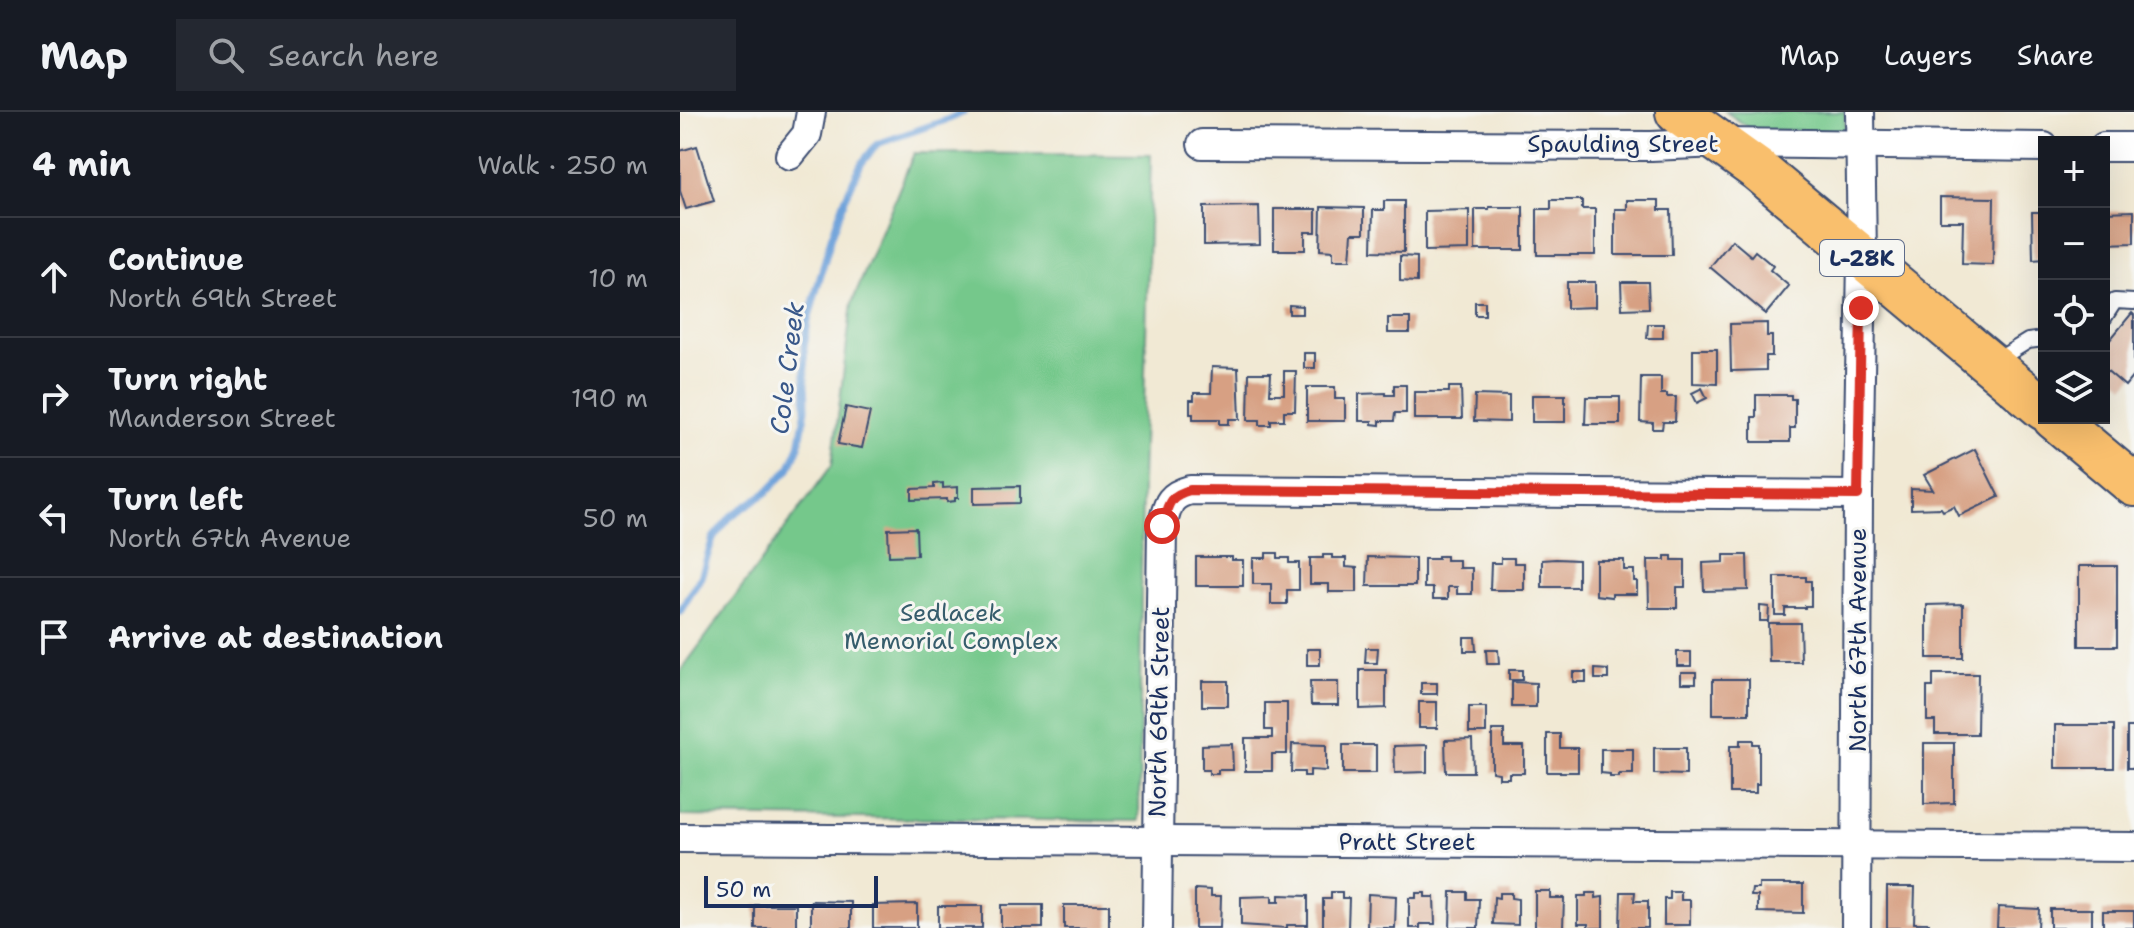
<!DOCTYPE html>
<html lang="en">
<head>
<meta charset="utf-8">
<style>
	:root { --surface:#171b24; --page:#242831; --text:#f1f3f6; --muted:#9ea1a6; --line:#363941 }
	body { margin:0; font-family:"Shantell Sans",sans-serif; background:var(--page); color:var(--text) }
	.controls { position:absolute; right:24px; top:24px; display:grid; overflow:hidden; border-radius:0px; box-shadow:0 8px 32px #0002 }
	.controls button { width:72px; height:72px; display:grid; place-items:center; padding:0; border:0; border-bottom:2px solid var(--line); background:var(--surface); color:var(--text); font:40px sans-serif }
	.scale { position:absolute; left:24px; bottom:20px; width:174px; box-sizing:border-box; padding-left:8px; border:4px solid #1b2f5e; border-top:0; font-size:22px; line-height:28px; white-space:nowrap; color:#1b2f5e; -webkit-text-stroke:6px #f6f6f2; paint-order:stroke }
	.stop { position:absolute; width:24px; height:24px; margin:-18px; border:6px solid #d93025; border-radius:50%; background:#fff }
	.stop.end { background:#d93025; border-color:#fff; box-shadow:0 2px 8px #0008 }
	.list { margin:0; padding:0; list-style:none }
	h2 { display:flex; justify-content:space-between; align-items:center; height:104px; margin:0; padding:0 32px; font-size:34px }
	h2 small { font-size:26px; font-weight:400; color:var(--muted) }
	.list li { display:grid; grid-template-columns:52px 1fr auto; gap:24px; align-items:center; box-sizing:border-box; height:120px; padding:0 32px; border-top:2px solid var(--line) }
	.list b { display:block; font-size:30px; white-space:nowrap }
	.list p { margin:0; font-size:26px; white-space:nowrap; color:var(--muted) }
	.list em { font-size:26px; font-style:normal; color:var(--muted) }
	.icon { flex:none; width:44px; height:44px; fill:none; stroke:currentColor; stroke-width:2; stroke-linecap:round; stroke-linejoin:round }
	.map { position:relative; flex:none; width:1454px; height:816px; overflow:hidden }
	header { display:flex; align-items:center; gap:48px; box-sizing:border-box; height:112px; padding:0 40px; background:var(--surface); border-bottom:2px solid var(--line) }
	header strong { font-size:38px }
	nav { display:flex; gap:44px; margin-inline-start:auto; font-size:28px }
	.search { width:560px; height:72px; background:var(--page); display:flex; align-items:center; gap:20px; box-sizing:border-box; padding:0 28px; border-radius:0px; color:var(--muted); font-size:30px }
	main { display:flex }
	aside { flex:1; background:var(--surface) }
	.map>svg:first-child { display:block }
	.green { fill:#74c88b; stroke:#487c74; stroke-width:2 }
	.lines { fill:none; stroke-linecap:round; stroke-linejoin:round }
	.stream { stroke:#6ea2da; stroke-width:7 }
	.building { fill:#d7a083 }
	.service-casing { stroke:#3b4b70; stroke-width:18 }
	.minor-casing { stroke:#3b4b70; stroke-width:32 }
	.primary-casing { stroke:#3b4b70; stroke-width:46 }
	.service { stroke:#fff; stroke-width:14 }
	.minor { stroke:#fff; stroke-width:28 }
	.primary { stroke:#f9bf6d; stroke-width:42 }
	.route { stroke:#d93025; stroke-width:10 }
	.labels { text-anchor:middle; stroke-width:6; stroke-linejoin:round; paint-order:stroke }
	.shield { fill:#f6f6f2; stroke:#5d6b8a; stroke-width:2 }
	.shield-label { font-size:22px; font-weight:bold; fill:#1b2f5e }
	.street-label { font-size:24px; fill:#1b2f5e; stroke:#f6f6f2 }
	.park-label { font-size:24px; fill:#365d6c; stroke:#f6f6f2 }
	.water-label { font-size:26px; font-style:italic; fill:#385789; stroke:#f6f6f2 }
</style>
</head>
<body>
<header>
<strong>Map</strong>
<div class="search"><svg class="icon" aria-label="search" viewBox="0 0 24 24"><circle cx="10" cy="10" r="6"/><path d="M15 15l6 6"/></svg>Search here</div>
<nav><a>Map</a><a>Layers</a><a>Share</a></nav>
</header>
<main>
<aside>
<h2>4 min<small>Walk · 250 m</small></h2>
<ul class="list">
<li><svg class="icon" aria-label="ahead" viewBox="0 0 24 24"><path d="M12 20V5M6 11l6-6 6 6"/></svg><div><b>Continue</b><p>North 69th Street</p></div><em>10 m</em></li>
<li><svg class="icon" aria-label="right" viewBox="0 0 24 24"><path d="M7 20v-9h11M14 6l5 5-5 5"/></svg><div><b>Turn right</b><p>Manderson Street</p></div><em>190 m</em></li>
<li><svg class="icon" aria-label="left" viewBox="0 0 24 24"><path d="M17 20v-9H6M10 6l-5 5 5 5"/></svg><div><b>Turn left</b><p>North 67th Avenue</p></div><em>50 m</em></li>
<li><svg class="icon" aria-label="arrive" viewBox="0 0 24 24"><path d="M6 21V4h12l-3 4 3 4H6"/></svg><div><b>Arrive at destination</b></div></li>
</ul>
</aside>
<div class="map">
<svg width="1454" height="816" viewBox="0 0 1454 816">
	<rect width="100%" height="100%" fill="#f6f6f2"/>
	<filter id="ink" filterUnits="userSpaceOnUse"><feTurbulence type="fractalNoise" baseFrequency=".0125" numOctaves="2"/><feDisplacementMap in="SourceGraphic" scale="16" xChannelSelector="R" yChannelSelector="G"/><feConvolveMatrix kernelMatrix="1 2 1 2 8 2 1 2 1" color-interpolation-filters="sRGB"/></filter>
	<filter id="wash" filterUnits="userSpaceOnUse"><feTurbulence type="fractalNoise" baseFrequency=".006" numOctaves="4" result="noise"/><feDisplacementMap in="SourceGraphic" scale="32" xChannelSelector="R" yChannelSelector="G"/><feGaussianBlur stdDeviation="1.8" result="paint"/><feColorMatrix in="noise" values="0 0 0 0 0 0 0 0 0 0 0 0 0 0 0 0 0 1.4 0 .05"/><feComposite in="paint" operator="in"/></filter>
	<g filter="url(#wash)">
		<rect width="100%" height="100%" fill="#f1e9d4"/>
		<!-- green -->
		<g class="green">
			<polygon points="1046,0 1165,0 1165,20 1072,18"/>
			<polygon points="234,41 471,43 462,369 459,709 0,704 0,560 152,353 172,191"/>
		</g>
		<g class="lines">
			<!-- stream -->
			<polyline class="stream" points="0,500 21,465 33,426 51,404 86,381 109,357 119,334 126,297 124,236 128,209 151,126 165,87 181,52 197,32 269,7 284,0"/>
		</g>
		<g id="blocks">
			<!-- building -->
			<g class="building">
				<polygon points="17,34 34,89 6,97 0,79 0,39"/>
				<polygon points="1260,85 1314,86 1313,153 1282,152 1283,109 1260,109"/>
				<polygon points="871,88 902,88 902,97 915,97 915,143 857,143 857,97 871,97"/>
				<polygon points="947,88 979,88 979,98 991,98 992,143 935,143 935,97 947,97"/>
				<polygon points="704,89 724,89 724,140 692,139 693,98 704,98"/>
				<polygon points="579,94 580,132 524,133 524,95"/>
				<polygon points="641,95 684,96 684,121 672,121 670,148 653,148 653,139 640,138"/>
				<polygon points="809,95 843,95 843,138 795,138 795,97 809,97"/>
				<polygon points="594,97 636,97 636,120 625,120 625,138 594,138"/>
				<polygon points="789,98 789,138 745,139 745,99"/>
				<polygon points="1454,99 1454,131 1424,132 1424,100"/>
				<polygon points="1352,100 1364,100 1364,147 1353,148"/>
				<polygon points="1052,128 1071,144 1075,139 1093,154 1090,158 1109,174 1086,202 1030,155"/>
				<polygon points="720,144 737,145 737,170 720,169"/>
				<polygon points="887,170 915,170 915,195 887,196"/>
				<polygon points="941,170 968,170 969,196 942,197"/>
				<rect x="795" y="190" width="10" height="13"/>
				<polygon points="609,193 622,194 622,202 609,202"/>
				<polygon points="1452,201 1454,203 1454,263 1445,274 1424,256 1424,235"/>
				<rect x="708" y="206" width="22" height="15"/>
				<polygon points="1087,211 1087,224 1092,224 1092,244 1086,244 1086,258 1051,259 1050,212"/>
				<polygon points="968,212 983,212 983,226 967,226"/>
				<polygon points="1013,237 1037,237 1037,272 1013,271"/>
				<rect x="624" y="241" width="11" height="15"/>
				<polygon points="532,255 558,256 560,307 549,307 549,312 540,312 540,307 513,307 513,302 510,302 510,288 514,288 514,281 531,281"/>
				<polygon points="604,259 616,259 615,299 604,299 604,308 591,308 591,313 580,313 580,308 568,308 569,261 591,261 590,282 604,282"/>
				<polygon points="961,265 981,265 981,282 987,282 987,285 996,285 995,310 983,310 982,317 973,317 973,311 960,310"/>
				<polygon points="714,273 726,273 726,301 715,301 714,309 700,309 700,313 692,312 692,309 679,309 679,282 706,281 706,283 714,283"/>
				<polygon points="627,275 655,275 655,287 665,287 665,309 627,309"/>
				<polygon points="769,275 781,275 782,307 734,307 734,280 769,280"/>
				<polygon points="1022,276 1027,286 1017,291 1012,281"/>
				<polygon points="795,283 829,284 829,310 794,309"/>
				<rect x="852" y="283" width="33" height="27"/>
				<polygon points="1076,283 1111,283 1111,287 1115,287 1115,316 1110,316 1110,330 1072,330 1072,305 1076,305"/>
				<polygon points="906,285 940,285 940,312 905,312"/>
				<polygon points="166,295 190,300 182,336 158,332"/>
				<polygon points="1295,337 1319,385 1279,404 1274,394 1263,399 1261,396 1231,397 1231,377 1253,378 1244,363"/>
				<polygon points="263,371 263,376 278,375 278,386 275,386 275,389 267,390 267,387 232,388 232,377 254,376 254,372"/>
				<polygon points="340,374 340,391 294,392 294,375"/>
				<polygon points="236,416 237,443 209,444 208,417"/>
				<polygon points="586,441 598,441 598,446 609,446 609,451 619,451 619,478 607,478 607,492 591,492 591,472 573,472 573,446 586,446"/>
				<polygon points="643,443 652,443 652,446 666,446 666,455 677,456 677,480 649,480 649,472 630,472 630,446 643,446"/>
				<polygon points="1044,443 1067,443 1068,478 1024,479 1023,451 1044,450"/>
				<polygon points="758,444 766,444 766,448 779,448 779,456 792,456 792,482 777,482 777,475 768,475 768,487 753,487 753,476 744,476 744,447 758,447"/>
				<polygon points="985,444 992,444 992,448 1005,448 1005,475 997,475 997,496 969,496 968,448 985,448"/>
				<polygon points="516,445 552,445 552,448 563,448 563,474 516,474"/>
				<polygon points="688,445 735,446 735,474 687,474"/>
				<polygon points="821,446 834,446 834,451 844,451 844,478 810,478 811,451 821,451"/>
				<polygon points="876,447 898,448 898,475 862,475 862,448"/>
				<polygon points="916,448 944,448 944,458 954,458 954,469 957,469 957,482 932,482 932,485 916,483"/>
				<rect x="1399" y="454" width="38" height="80"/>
				<polygon points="1095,465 1126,465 1126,469 1131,469 1131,494 1125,494 1125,496 1105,496 1105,503 1095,503"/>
				<polygon points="1283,492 1283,546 1247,546 1247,493"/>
				<polygon points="1080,494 1089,495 1088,509 1080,509"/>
				<polygon points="1088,511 1120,511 1121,550 1089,550"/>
				<polygon points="784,525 795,525 796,539 784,539"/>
				<polygon points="686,536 698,536 697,551 685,551"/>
				<rect x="627" y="537" width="13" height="16"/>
				<polygon points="806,538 818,538 819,552 807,552"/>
				<rect x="997" y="540" width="14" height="14"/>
				<polygon points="915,557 928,558 928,567 915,567"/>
				<polygon points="680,558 706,558 706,596 680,597"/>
				<rect x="829" y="558" width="13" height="10"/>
				<rect x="893" y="560" width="13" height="10"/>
				<rect x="1001" y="560" width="15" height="11"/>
				<polygon points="1253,562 1298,562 1297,622 1255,622 1255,609 1247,609 1247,575 1253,575"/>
				<rect x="1033" y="567" width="36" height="35"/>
				<rect x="522" y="569" width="26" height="25"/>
				<polygon points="630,570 658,570 658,593 631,593"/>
				<polygon points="832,570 856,571 856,595 832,595"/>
				<rect x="741" y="571" width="16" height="11"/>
				<rect x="739" y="590" width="18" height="26"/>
				<polygon points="585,591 607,591 607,642 592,642 592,659 565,659 565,626 592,626 592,618 585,618"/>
				<rect x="789" y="595" width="17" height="26"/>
				<rect x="1375" y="613" width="59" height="43"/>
				<rect x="1447" y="615" width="7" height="41"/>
				<polygon points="812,618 824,618 824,634 844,634 844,661 829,661 829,666 819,666 819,661 812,660"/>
				<polygon points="867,622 880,622 880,636 898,636 898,660 867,660"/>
				<polygon points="792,627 793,660 766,660 765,628"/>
				<polygon points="1060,628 1073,628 1073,632 1079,632 1079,672 1076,672 1076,681 1050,681 1050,634 1060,634"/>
				<polygon points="1244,631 1274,631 1274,691 1244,692"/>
				<polygon points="552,632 553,658 538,658 538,662 529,662 529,658 522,658 522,633"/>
				<polygon points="612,632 646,633 646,659 630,658 630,664 624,664 624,660 611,660"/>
				<rect x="663" y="633" width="33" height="28"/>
				<polygon points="747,633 747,660 715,661 714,634"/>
				<polygon points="974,636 1006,636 1006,663 974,662"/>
				<polygon points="921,637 953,637 953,662 939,662 939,665 930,665 930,662 921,661"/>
				<polygon points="1079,772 1123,772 1123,801 1078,800 1078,784 1071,784 1072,777 1079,777"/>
				<polygon points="1207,775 1235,775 1234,811 1249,811 1249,816 1207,816"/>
				<polygon points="515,777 531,778 531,784 541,784 540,816 515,816"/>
				<polygon points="855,779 870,779 870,786 884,786 883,816 855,816"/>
				<polygon points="651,780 662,780 662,786 669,786 668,816 643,816 643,787 651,787"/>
				<polygon points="771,780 787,780 787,787 799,787 798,816 770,816"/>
				<polygon points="941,780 955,780 954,789 968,789 968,816 940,816"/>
				<polygon points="990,780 1001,780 1001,788 1010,788 1010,813 984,813 984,787 990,787"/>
				<polygon points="736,781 745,781 745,785 754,785 755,812 740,812 740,816 729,816 729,786 736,786"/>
				<polygon points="819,781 831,781 831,786 838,787 838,813 813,812 814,785 819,786"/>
				<polygon points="906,781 916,781 916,786 923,785 923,816 908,816 908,812 898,812 898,784 906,784"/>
				<polygon points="688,782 716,784 715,816 687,816"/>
				<polygon points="599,783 628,784 628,813 607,813 607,816 561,813 561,785 592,784 592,790 599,790"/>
				<polygon points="131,789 171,790 171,816 131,816"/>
				<polygon points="237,792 237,816 193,816 193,793"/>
				<rect x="75" y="793" width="41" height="23"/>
				<rect x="321" y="793" width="42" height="23"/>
				<rect x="384" y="793" width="45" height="23"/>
				<rect x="258" y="794" width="44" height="22"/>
				<polygon points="1318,795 1359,797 1358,816 1317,816"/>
				<rect x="1370" y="797" width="42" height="19"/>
				<rect x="1423" y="799" width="31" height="17"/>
			</g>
		</g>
	</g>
	<g filter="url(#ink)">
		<use href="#blocks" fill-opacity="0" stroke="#3b4b70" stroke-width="2"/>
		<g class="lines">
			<defs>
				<g id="service">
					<polyline points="1424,206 1435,189 1454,190"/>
					<polyline points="1314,250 1348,229 1364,227"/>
				</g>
				<g id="minor">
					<polyline points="522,32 971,34 1039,31 1364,35"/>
					<polyline points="1424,35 1454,35"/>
					<polyline points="110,43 127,22 131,0"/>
					<polyline points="0,726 1454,735"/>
					<path d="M477 816 482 414C488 394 487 384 510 378L1178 383"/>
					<polyline points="1176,816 1178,383 1182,146 1180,0"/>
				</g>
				<g id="primary">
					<polyline points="997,0 1078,58 1364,297"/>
					<polyline points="1374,306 1454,373"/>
				</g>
			</defs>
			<!-- service casing -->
			<use href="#service" class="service-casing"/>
			<!-- minor casing -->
			<use href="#minor" class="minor-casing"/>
			<!-- primary casing -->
			<use href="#primary" class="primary-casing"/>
			<!-- service -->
			<use href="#service" class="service"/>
			<!-- minor -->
			<use href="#minor" class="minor"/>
			<!-- primary -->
			<use href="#primary" class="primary"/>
		</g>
	</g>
	<g class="lines" filter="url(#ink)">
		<!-- route -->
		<path class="route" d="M482 414C488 394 487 384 510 378L1178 383 1181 196"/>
	</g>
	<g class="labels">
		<!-- shield labels -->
		<rect class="shield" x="1140" y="128" width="84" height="36" rx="6"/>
		<g class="shield-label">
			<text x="1182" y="154">L-28K</text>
		</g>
		<!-- street labels -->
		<g class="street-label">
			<text x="943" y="40">Spaulding Street</text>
			<text transform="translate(1178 528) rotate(-90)" y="8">North 67th Avenue</text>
			<text transform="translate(479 600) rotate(-89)" y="8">North 69th Street</text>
			<text x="727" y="738">Pratt Street</text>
		</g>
		<!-- park labels -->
		<g class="park-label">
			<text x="271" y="509">Sedlacek<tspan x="271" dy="28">Memorial Complex</tspan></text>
		</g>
		<!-- water labels -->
		<g class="water-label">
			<text transform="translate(107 256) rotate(-83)" y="9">Cole Creek</text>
		</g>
	</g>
</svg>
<div class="controls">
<button>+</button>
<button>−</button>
<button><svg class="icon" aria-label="locate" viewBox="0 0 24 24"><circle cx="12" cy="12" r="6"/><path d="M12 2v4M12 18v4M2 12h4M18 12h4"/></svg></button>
<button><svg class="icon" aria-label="layers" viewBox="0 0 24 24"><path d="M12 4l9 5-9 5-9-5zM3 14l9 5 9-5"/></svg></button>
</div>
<div class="scale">50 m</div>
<div class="stop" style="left:482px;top:414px"></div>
<div class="stop end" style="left:1181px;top:196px"></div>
</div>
</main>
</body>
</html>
